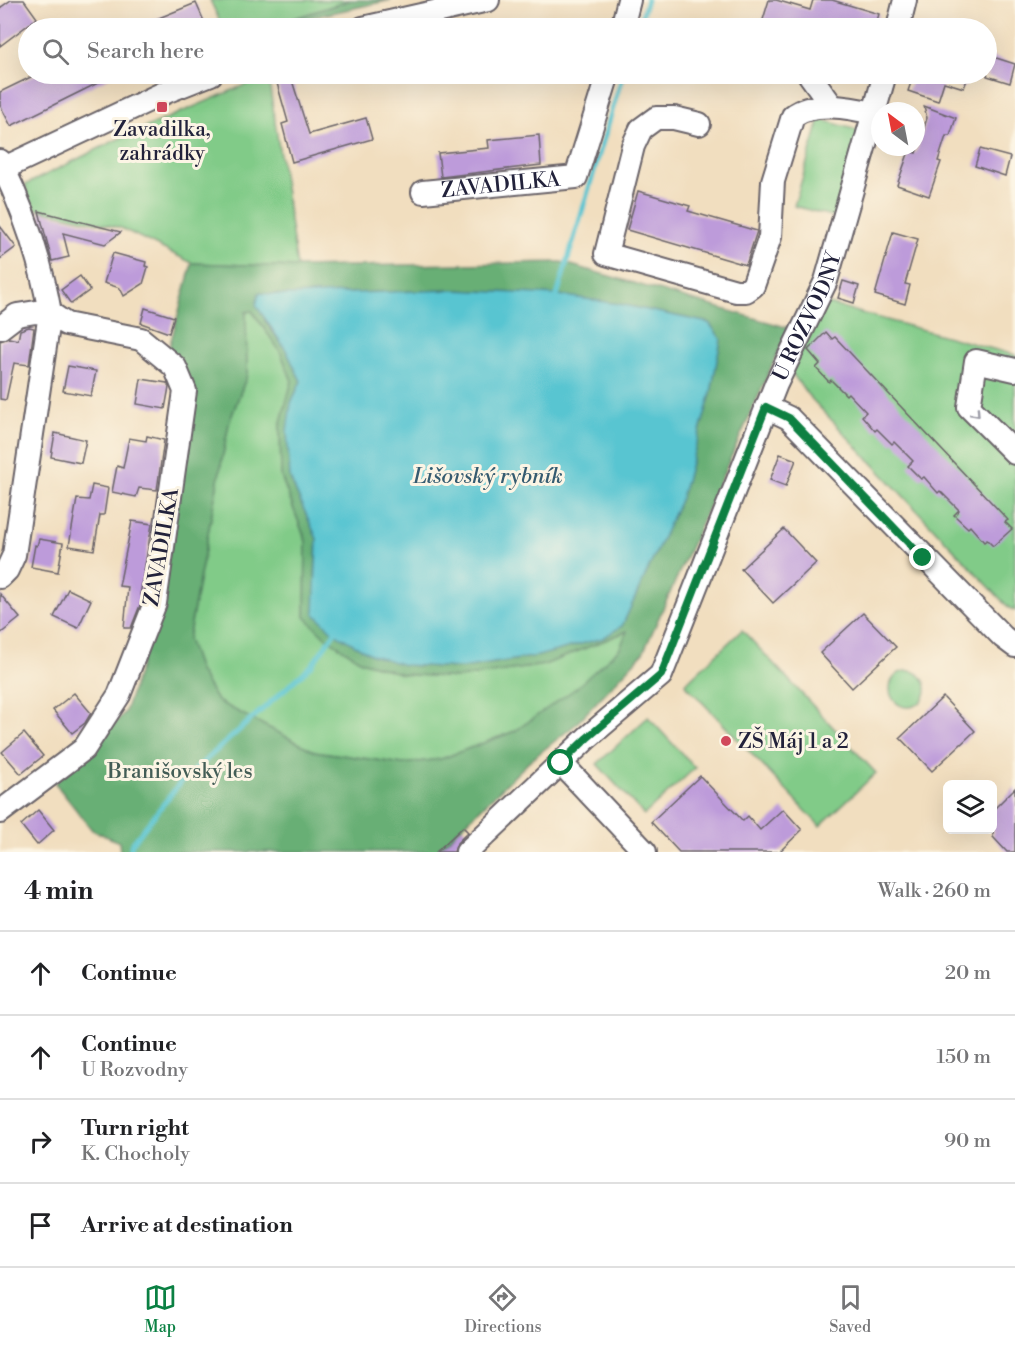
<!DOCTYPE html>
<html lang="en">
<head>
<meta charset="utf-8">
<style>
	:root { --surface:#fff; --page:#f2f2f2; --text:#202124; --muted:#757577; --line:#e0e0e0; --accent:#0b8043 }
	body { margin:0; font-family:"Libre Bodoni",serif; background:var(--page); color:var(--text) }
	.controls { position:absolute; right:18px; bottom:18px; display:grid; overflow:hidden; border-radius:9px; box-shadow:0 6px 24px #0002 }
	.controls button { width:54px; height:54px; display:grid; place-items:center; padding:0; border:0; border-bottom:2px solid var(--line); background:var(--surface); color:var(--text); font:30px sans-serif }
	.compass { position:absolute; left:871px; top:102px; width:54px; height:54px; border-radius:50%; background:var(--surface); box-shadow:0 6px 24px #0002; rotate:328deg }
	.stop { position:absolute; width:18px; height:18px; margin:-14px; border:4px solid #0b8043; border-radius:50%; background:#fff }
	.stop.end { background:#0b8043; border-color:#fff; box-shadow:0 2px 6px #0008 }
	.list { margin:0; padding:0; list-style:none }
	h2 { display:flex; justify-content:space-between; align-items:center; height:78px; margin:0; padding:0 24px; font-size:26px }
	h2 small { font-size:20px; font-weight:400; color:var(--muted) }
	.list li { display:grid; grid-template-columns:39px 1fr auto; gap:18px; align-items:center; box-sizing:border-box; height:84px; padding:0 24px; border-top:2px solid var(--line) }
	.list b { display:block; font-size:22px; white-space:nowrap }
	.list p { margin:0; font-size:20px; white-space:nowrap; color:var(--muted) }
	.list em { font-size:20px; font-style:normal; color:var(--muted) }
	.icon { flex:none; width:33px; height:33px; fill:none; stroke:currentColor; stroke-width:2; stroke-linecap:round; stroke-linejoin:round }
	.map { position:relative; flex:none; width:1015px; height:852px; overflow:hidden }
	.search { position:absolute; background:var(--surface); box-shadow:0 6px 24px #0002; left:18px; right:18px; top:18px; height:66px; display:flex; align-items:center; gap:15px; box-sizing:border-box; padding:0 21px; border-radius:33px; color:var(--muted); font-size:22px }
	.sheet { height:414px; background:var(--surface) }
	nav { display:flex; justify-content:space-around; align-items:center; box-sizing:border-box; height:84px; border-top:2px solid var(--line); background:var(--surface); font-size:16px; color:var(--muted) }
	nav a { display:grid; justify-items:center; gap:3px }
	nav .on { color:var(--accent) }
	.map>svg:first-child { display:block }
	.green { fill:#81cb88; stroke:#527662; stroke-width:1.5 }
	.forest { fill:#68af74; stroke:#456858; stroke-width:1.5; fill-rule:evenodd }
	.water { fill:#59c5d1; stroke:#3e7486; stroke-width:1.5 }
	.lines { fill:none; stroke-linecap:round; stroke-linejoin:round }
	.stream { stroke:#59c5d1; stroke-width:5 }
	.building { fill:#bd9bda }
	.minor-casing { stroke:#6a6469; stroke-width:26 }
	.minor { stroke:#fff; stroke-width:22 }
	.oneway { stroke:#9c9ca7 }
	.route { stroke:#0b8043; stroke-width:8 }
	.poi-dot { fill:#d1495b; stroke:#fcf5e5; stroke-width:2 }
	.labels { text-anchor:middle; stroke-width:6; stroke-linejoin:round; paint-order:stroke }
	.poi-label { font-size:21px; fill:#22223b; stroke:#fcf5e5 }
	.street-label { font-size:21px; fill:#22223b; stroke:#fcf5e5 }
	.park-label { font-size:21px; fill:#435d56; stroke:#fcf5e5 }
	.water-label { font-size:22px; font-style:italic; fill:#355b70; stroke:#fcf5e5 }
</style>
</head>
<body>
<div class="map">
<svg width="1015" height="852" viewBox="0 0 1015 852">
	<rect width="100%" height="100%" fill="#fcf5e5"/>
	<filter id="ink" filterUnits="userSpaceOnUse"><feTurbulence type="fractalNoise" baseFrequency=".0167" numOctaves="2"/><feDisplacementMap in="SourceGraphic" scale="12" xChannelSelector="R" yChannelSelector="G"/><feConvolveMatrix kernelMatrix="1 2 1 2 8 2 1 2 1" color-interpolation-filters="sRGB"/></filter>
	<filter id="wash" filterUnits="userSpaceOnUse"><feTurbulence type="fractalNoise" baseFrequency=".008" numOctaves="4" result="noise"/><feDisplacementMap in="SourceGraphic" scale="24" xChannelSelector="R" yChannelSelector="G"/><feGaussianBlur stdDeviation="1.35" result="paint"/><feColorMatrix in="noise" values="0 0 0 0 0 0 0 0 0 0 0 0 0 0 0 0 0 1.4 0 .05"/><feComposite in="paint" operator="in"/></filter>
	<g filter="url(#wash)">
		<rect width="100%" height="100%" fill="#f1debf"/>
		<!-- green -->
		<g class="green">
			<polygon points="210,0 351,0 263,28 223,28"/>
			<polygon points="268,75 297,267 192,263 121,228 32,208 25,185 116,140"/>
			<polygon points="820,119 860,131 835,217 794,206"/>
			<polygon points="821,302 1015,355 1015,611 1009,608 807,394 791,372"/>
			<polygon points="252,311 280,351 292,381 280,426 281,476 306,541 305,616 361,661 402,674 459,678 544,665 628,631 620,648 577,688 515,731 441,759 403,764 314,751 217,701 199,671 188,639 229,423 247,375 246,312"/>
			<polygon points="742,630 876,773 820,826 685,684"/>
			<circle cx="908" cy="689" r="18"/>
			<polygon points="648,717 695,768 644,815 597,764"/>
		</g>
		<!-- forest -->
		<g class="forest">
			<polygon points="351,0 391,0 272,26"/>
			<path d="M561 262 789 328 643 653 575 725 531 760 442 846 447 852H120L119 842 92 830 55 783 90 751 125 712 161 604 192 400 169 348 192 263 297 267ZM454 290 559 295 619 304 709 323 721 339 711 393 681 498 622 626 538 656 462 668 404 665 315 577 317 539 290 478 291 403 301 381 286 350 265 321 259 293 284 295ZM252 311 280 351 292 381 280 426 281 476 306 541 305 617 326 638 361 661 402 674 459 678 544 665 627 631 620 648 576 688 515 731 441 759 403 764 314 751 217 701 199 671 188 639 229 423 247 375 246 312Z"/>
		</g>
		<!-- water -->
		<polygon class="water" points="454,290 559,295 619,304 709,323 721,339 711,393 681,498 622,626 603,638 538,656 462,668 404,665 372,655 334,633 314,613 317,539 290,478 287,431 291,403 301,381 286,350 256,305 259,293 284,295"/>
		<g class="lines">
			<!-- stream -->
			<g class="stream">
				<polyline points="638,28 647,0"/>
				<polyline points="556,299 623,74"/>
				<polyline points="131,852 131,845 180,783 312,665 337,629"/>
			</g>
		</g>
		<g id="blocks">
			<!-- building -->
			<g class="building">
				<polygon points="11,0 24,0 37,18 0,46 0,8"/>
				<polygon points="769,0 776,0 810,10 813,0 832,0 879,14 875,28 782,28 762,23"/>
				<polygon points="196,3 207,28 134,28"/>
				<polygon points="987,55 1015,64 1010,83 987,76"/>
				<polygon points="37,74 116,74 11,126 0,105 0,92"/>
				<polygon points="284,74 290,74 309,134 366,118 372,139 292,162 282,124 288,122 275,76"/>
				<polygon points="914,74 969,74 964,88 944,82 938,101 908,91"/>
				<polygon points="924,106 956,118 950,136 946,136 938,161 941,162 929,196 897,185 909,151 916,153 927,118"/>
				<polygon points="539,135 541,165 441,177 438,153 489,148 488,140"/>
				<polygon points="980,149 1010,157 1005,176 975,166"/>
				<polygon points="638,191 690,206 688,211 757,231 746,265 627,230"/>
				<polygon points="39,211 121,232 105,244 63,233 69,257 52,261"/>
				<polygon points="0,226 16,247 0,259"/>
				<polygon points="893,232 918,239 905,284 910,285 905,304 875,295"/>
				<polygon points="113,253 146,262 145,266 148,267 143,284 124,296 120,288 104,283"/>
				<polygon points="80,276 90,290 71,304 61,290"/>
				<polygon points="843,281 859,286 854,303 838,298"/>
				<polygon points="145,308 174,317 169,333 141,323"/>
				<polygon points="29,327 34,328 29,365 14,363 6,400 0,399 0,341 9,338 18,340 20,330"/>
				<polygon points="826,332 832,339 835,337 1008,520 1005,522 1012,529 993,546 987,540 984,542 970,526 968,528 954,515 959,510 940,491 938,493 924,477 921,479 908,466 913,461 894,442 892,444 877,429 875,431 862,416 866,412 848,393 846,395 831,380 829,382 816,368 820,364 808,350"/>
				<polygon points="68,366 96,371 91,396 63,391"/>
				<polygon points="141,379 167,383 169,387 165,409 137,404"/>
				<polygon points="55,433 86,440 81,463 51,457"/>
				<polygon points="147,436 164,440 157,490 139,488 136,497 112,492 117,466 123,468 129,438 146,441"/>
				<polygon points="780,454 796,460 786,486 770,480"/>
				<polygon points="92,485 108,488 104,515 100,515 94,550 69,546 77,499 89,500"/>
				<polygon points="132,521 152,524 140,595 142,596 142,600 131,628 124,628 128,587 119,586"/>
				<polygon points="784,529 816,563 773,603 741,569"/>
				<polygon points="39,539 63,543 58,572 31,567 35,545 37,546"/>
				<polygon points="68,589 91,600 78,628 54,617"/>
				<polygon points="0,594 20,618 0,634"/>
				<polygon points="863,613 896,647 852,688 820,653"/>
				<polygon points="74,693 91,713 85,723 72,733 53,710"/>
				<polygon points="943,697 975,731 932,771 900,738"/>
				<polygon points="24,733 43,756 21,774 2,752"/>
				<polygon points="700,776 743,821 748,816 760,830 783,809 802,830 779,852 679,852 651,822"/>
				<polygon points="1015,788 1015,852 1007,852 993,837 993,810"/>
				<polygon points="38,810 54,830 37,845 21,825"/>
				<polygon points="463,827 468,832 457,843 454,852 436,852"/>
			</g>
		</g>
	</g>
	<g filter="url(#ink)">
		<use href="#blocks" fill-opacity="0" stroke="#6a6469" stroke-width="1.5"/>
		<g class="lines">
			<defs>
				<g id="minor">
					<polyline points="363,28 488,0"/>
					<polyline points="622,28 629,0"/>
					<polyline points="898,28 905,0"/>
					<polyline points="809,74 832,106"/>
					<path d="M699 124 674 118H656L641 129 633 146 606 254 736 291H746L753 286 770 237 773 181 793 116C813 100 851 108 874 113"/>
					<path d="M0 161C23 208 41 261 50 313L14 555 7 570 0 577"/>
					<polyline points="0,170 168,91 211,74"/>
					<path id="s1" d="M423 192 576 177 608 74"/>
					<polyline points="0,328 17,315 36,312 50,313 66,324 141,339 175,367 185,391 155,603 119,695 84,749 0,812"/>
					<polyline points="1015,370 976,361 969,407 1015,453"/>
					<polyline points="766,407 789,418 1003,637 1015,646"/>
					<polyline points="561,763 645,852"/>
					<path id="s2" d="M467 852 587 738 661 675 776 384 826 281 885 74"/>
				</g>
			</defs>
			<!-- minor casing -->
			<use href="#minor" class="minor-casing"/>
			<!-- minor -->
			<use href="#minor" class="minor"/>
		</g>
		<!-- one-way arrows -->
		<defs><path id="oneway-chevron" d="M-2-3.5L2.5 0L-2 3.5" fill="none" stroke-width="1.6" stroke-linecap="round" stroke-linejoin="round" transform="scale(1.5)"/></defs>
		<use class="oneway" href="#oneway-chevron" transform="translate(976 413) rotate(47)"/>
	</g>
	<g class="lines" filter="url(#ink)">
		<!-- route -->
		<polyline class="route" points="561,763 587,738 661,675 766,407 789,418 923,558"/>
	</g>
	<!-- markers -->
	<g class="poi-dot">
		<rect x="156" y="101" width="12" height="12" rx="3"/>
		<circle cx="726" cy="741" r="6"/>
	</g>
	<g class="labels">
		<!-- poi labels -->
		<g class="poi-label">
			<text x="162" y="136">Zavadilka,<tspan x="162" dy="24">zahrádky</tspan></text>
			<text x="738" y="748" text-anchor="start">ZŠ Máj 1 a 2</text>
		</g>
		<!-- street labels -->
		<g class="street-label">
			<text dy="7" stroke="none"><textPath href="#s1" startOffset="78">ZAVADILKA</textPath></text>
			<text dy="7" stroke="none"><textPath href="#s2" startOffset="650">U ROZVODNY</textPath></text>
			<text transform="translate(161 547) rotate(-80)" y="7">ZAVADILKA</text>
		</g>
		<!-- park labels -->
		<g class="park-label">
			<text x="180" y="778">Branišovský les</text>
		</g>
		<!-- water labels -->
		<g class="water-label">
			<text x="488" y="483">Lišovský rybník</text>
		</g>
	</g>
</svg>
<div class="controls">
<button><svg class="icon" aria-label="layers" viewBox="0 0 24 24"><path d="M12 4l9 5-9 5-9-5zM3 14l9 5 9-5"/></svg></button>
</div>
<svg class="compass" viewBox="-18 -18 36 36"><path d="M0-13l5 13h-10z" fill="#e53935"/><path d="M0 13l5-13h-10z" fill="#757577"/></svg>
<div class="stop" style="left:561px;top:763px"></div>
<div class="stop end" style="left:923px;top:558px"></div>
<div class="search"><svg class="icon" aria-label="search" viewBox="0 0 24 24"><circle cx="10" cy="10" r="6"/><path d="M15 15l6 6"/></svg>Search here</div>
</div>
<section class="sheet">
<h2>4 min<small>Walk · 260 m</small></h2>
<ul class="list">
<li><svg class="icon" aria-label="ahead" viewBox="0 0 24 24"><path d="M12 20V5M6 11l6-6 6 6"/></svg><div><b>Continue</b></div><em>20 m</em></li>
<li><svg class="icon" aria-label="ahead" viewBox="0 0 24 24"><path d="M12 20V5M6 11l6-6 6 6"/></svg><div><b>Continue</b><p>U Rozvodny</p></div><em>150 m</em></li>
<li><svg class="icon" aria-label="right" viewBox="0 0 24 24"><path d="M7 20v-9h11M14 6l5 5-5 5"/></svg><div><b>Turn right</b><p>K. Chocholy</p></div><em>90 m</em></li>
<li><svg class="icon" aria-label="arrive" viewBox="0 0 24 24"><path d="M6 21V4h12l-3 4 3 4H6"/></svg><div><b>Arrive at destination</b></div></li>
</ul>
</section>
<nav>
<a class="on"><svg class="icon" aria-label="map" viewBox="0 0 24 24"><path d="M3 6l6-2 6 2 6-2v14l-6 2-6-2-6 2zM9 4v14M15 6v14"/></svg>Map</a>
<a><svg class="icon" aria-label="directions" viewBox="0 0 24 24"><path d="M12 3l9 9-9 9-9-9zM9 14v-3h6M13 9l2 2-2 2"/></svg>Directions</a>
<a><svg class="icon" aria-label="saved" viewBox="0 0 24 24"><path d="M7 4h10v16l-5-4-5 4z"/></svg>Saved</a>
</nav>
</body>
</html>
